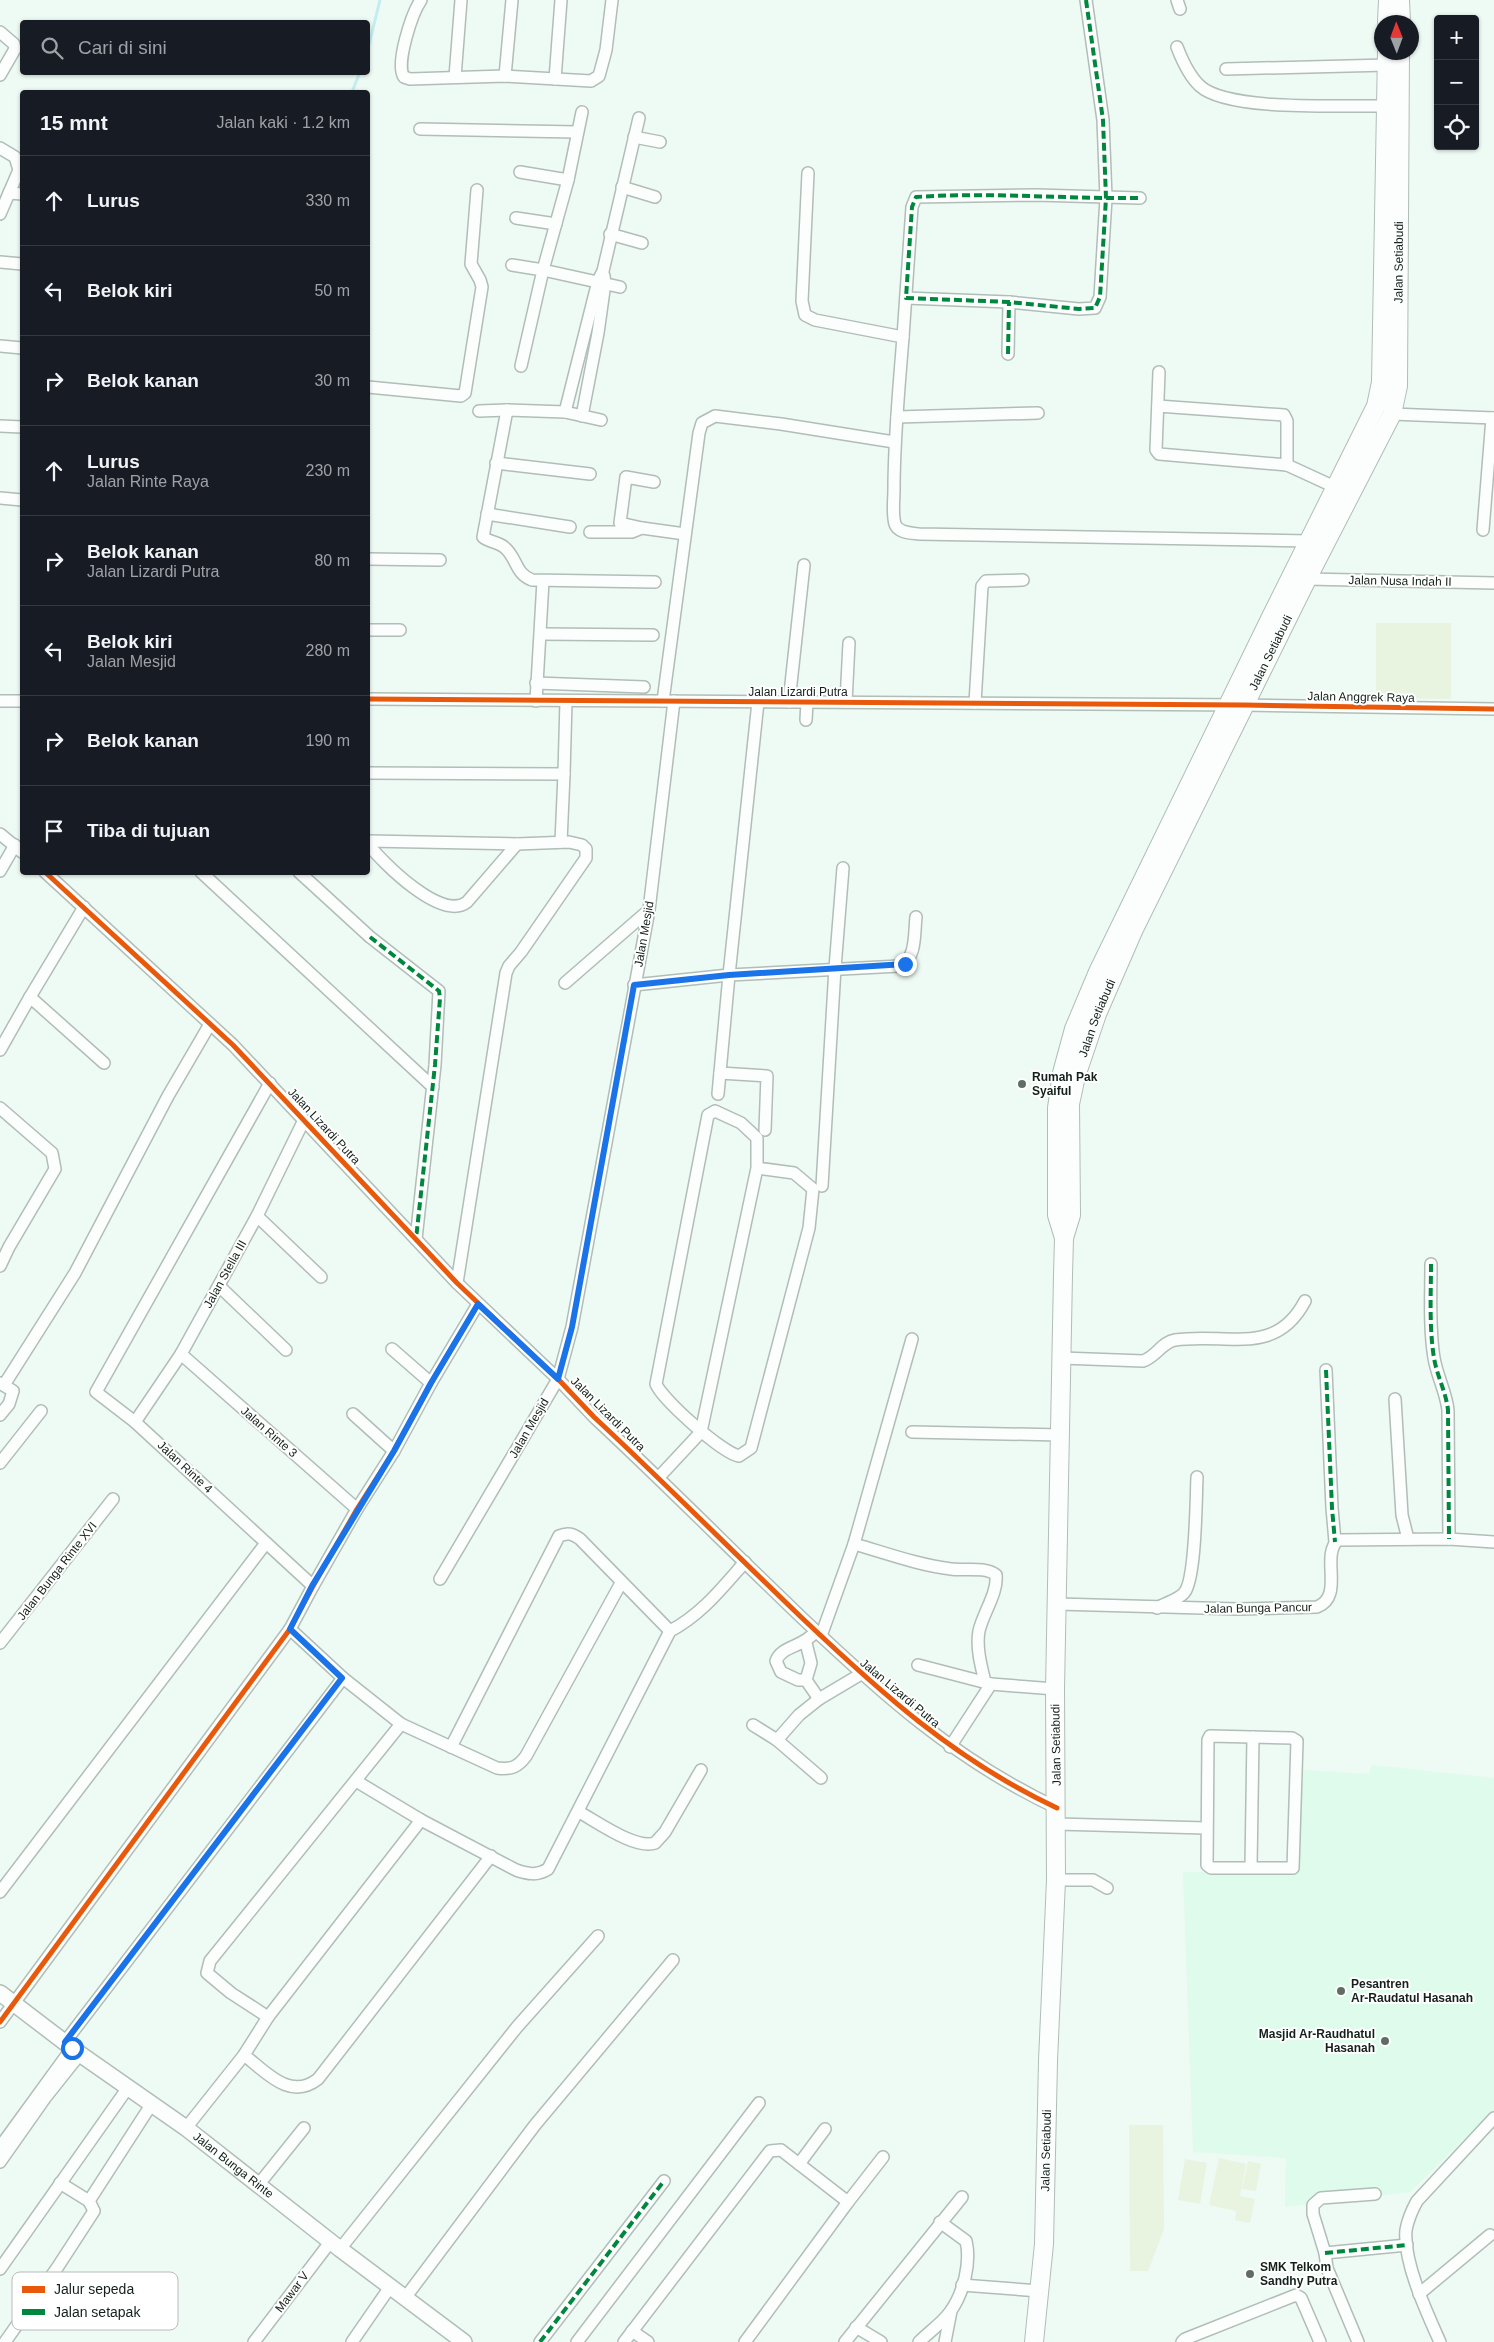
<!DOCTYPE html>
<html lang="id">
<head>
<meta charset="utf-8">
<style>
	:root { --surface:#171b24; --page:#242831; --text:#f1f3f6; --muted:#9ea1a6; --line:#363941 }
	body { margin:0; font-family:Arial,sans-serif; background:var(--page); color:var(--text) }
	.controls { position:absolute; right:15px; top:15px; display:grid; overflow:hidden; border-radius:5px; box-shadow:0 1px 4px #0004 }
	.controls button { width:45px; height:45px; display:grid; place-items:center; padding:0; border:0; border-bottom:1px solid var(--line); background:var(--surface); color:var(--text); font:25px sans-serif }
	.compass { position:absolute; left:1374px; top:15px; width:45px; height:45px; border-radius:50%; background:var(--surface); box-shadow:0 1px 4px #0004; rotate:359deg }
	.stop { position:absolute; width:15px; height:15px; margin:-11px; border:4px solid #1a73e8; border-radius:50%; background:#fff }
	.stop.end { background:#1a73e8; border-color:#fff; box-shadow:0 1px 5px #0008 }
	.list { margin:0; padding:0; list-style:none }
	h2 { display:flex; justify-content:space-between; align-items:center; height:65px; margin:0; padding:0 20px; font-size:21px }
	h2 small { font-size:16px; font-weight:400; color:var(--muted) }
	.list li { display:grid; grid-template-columns:32px 1fr auto; gap:15px; align-items:center; box-sizing:border-box; height:90px; padding:0 20px; border-top:1px solid var(--line) }
	.list b { display:block; font-size:19px; white-space:nowrap }
	.list p { margin:0; font-size:16px; white-space:nowrap; color:var(--muted) }
	.list em { font-size:16px; font-style:normal; color:var(--muted) }
	.icon { flex:none; width:28px; height:28px; fill:none; stroke:currentColor; stroke-width:2; stroke-linecap:round; stroke-linejoin:round }
	.map { position:relative; flex:none; width:1494px; height:2342px; overflow:hidden }
	.search { position:absolute; background:var(--surface); box-shadow:0 1px 4px #0004; left:20px; top:20px; width:350px; height:55px; display:flex; align-items:center; gap:12px; box-sizing:border-box; padding:0 18px; border-radius:5px; color:var(--muted); font-size:19px }
	.panel { position:absolute; background:var(--surface); box-shadow:0 1px 4px #0004; left:20px; top:90px; width:350px; height:785px; border-radius:5px }
	.map>svg:first-child { display:block }
	.built { fill:#defbec }
	.green { fill:#e8f3e0 }
	.lines { fill:none; stroke-linecap:round; stroke-linejoin:round }
	.stream { stroke:#c2eef2; stroke-width:3 }
	.street-casing { stroke:#b1bdb7; stroke-width:14 }
	.secondary-casing { stroke:#b1bdb7; stroke-width:18 }
	.primary-casing { stroke:#b1bdb7; stroke-width:20 }
	.street { stroke:#fcfefd; stroke-width:11 }
	.secondary { stroke:#fcfefd; stroke-width:15 }
	.primary { stroke:#fcfefd; stroke-width:18 }
	.quiet { stroke:#00873e; stroke-width:4; stroke-dasharray:8 4; stroke-linecap:butt }
	.cycleway-casing { stroke:#fff; stroke-width:8 }
	.cycleway { stroke:#e8590c; stroke-width:5 }
	.route { stroke:#1a73e8; stroke-width:6 }
	.poi-dot { fill:#606d67; stroke:#fff; stroke-width:2 }
	.labels { text-anchor:middle; stroke-width:4; stroke-linejoin:round; paint-order:stroke }
	.street-label { font-size:12px; fill:#14211b; stroke:#fff }
	.poi-label { font-size:12px; font-weight:bold; fill:#14211b; stroke:#fff; text-anchor:start }
	.key { fill:#fff; stroke:#b8bcbb; stroke-width:1 }
	.key-label { font-size:14px; fill:#14211b }
</style>
</head>
<body>
<div class="map">
<svg width="1494" height="2342" viewBox="0 0 1494 2342">
	<rect width="100%" height="100%" fill="#eefaf4"/>
	<!-- built -->
	<polygon class="built" points="1372,1765 1494,1778 1494,2110 1410,2192 1285,2207 1286,2158 1193,2152 1183,1872 1295,1872 1303,1770 1369,1774"/>
	<!-- green -->
	<g class="green">
		<polygon points="1376,623 1451,623 1451,699 1376,698"/>
		<polygon points="1129,2125 1163,2125 1164,2229 1148,2271 1130,2271"/>
		<polygon points="1219,2158 1246,2164 1240,2196 1255,2199 1250,2223 1235,2220 1236,2211 1209,2205"/>
		<polygon points="1185,2159 1207,2163 1200,2204 1178,2200"/>
		<polygon points="1248,2161 1261,2164 1256,2191 1242,2189"/>
	</g>
	<g class="lines">
		<!-- stream -->
		<g class="stream">
			<polyline points="368,49 380,0"/>
			<polyline points="352,92 360,72"/>
		</g>
		<defs>
			<g id="street">
				<path d="M421 0C412 13 395 64 404 77L410 79 505 76 591 81 599 76 606 50 612 0"/>
				<polyline points="1177,0 1180,9"/>
				<path d="M1177 47C1182 60 1189 76 1200 86 1228 112 1347 105 1387 106"/>
				<polyline points="1226,69 1387,65"/>
				<polyline points="0,75 15,49 14,44 0,32"/>
				<polyline points="505,76 512,0"/>
				<polyline points="455,77 461,0"/>
				<polyline points="555,79 561,0"/>
				<polyline points="582,112 568,180 543,270 620,287"/>
				<polyline points="420,129 577,132"/>
				<polyline points="634,137 660,142"/>
				<polyline points="0,148 15,157 19,170 0,214"/>
				<polyline points="520,172 568,180"/>
				<path d="M808 173 802 301 805 315 815 320 903 337C899 388 894 438 894 489 894 500 892 514 895 524 898 533 911 533 919 534L1309 541"/>
				<polyline points="622,187 655,197"/>
				<polyline points="9,193 22,194"/>
				<polyline points="516,218 556,224"/>
				<polyline points="610,234 642,243"/>
				<polyline points="0,262 22,264"/>
				<polyline points="512,265 543,270 521,366"/>
				<polyline points="906,298 1009,302 1079,309 1095,308 1100,297 1106,198 1103,120 1086,0"/>
				<polyline points="903,337 912,207 916,197 1036,195 1140,198"/>
				<polyline points="0,346 22,348"/>
				<polyline points="1008,354 1009,302"/>
				<polyline points="1159,372 1156,450 1159,454 1287,465 1337,488"/>
				<polyline points="368,387 461,396 465,393 482,287 480,280 471,264 477,190"/>
				<polyline points="1158,406 1284,415 1287,421 1287,465"/>
				<polyline points="479,411 507,410"/>
				<polyline points="565,412 598,281 603,271 639,118"/>
				<polyline points="1392,414 1494,418"/>
				<polyline points="582,416 598,333 605,283 604,276"/>
				<polyline points="897,417 1038,413"/>
				<path d="M601 420 565 412 507 410 483 537C489 542 498 542 504 547 517 557 515 574 532 580L655 582"/>
				<polyline points="0,426 22,427"/>
				<polyline points="496,463 590,474"/>
				<polyline points="0,498 22,500"/>
				<polyline points="487,514 570,527"/>
				<polyline points="642,528 620,523 626,477 654,482"/>
				<polyline points="1483,530 1492,418"/>
				<polyline points="590,532 632,532 642,528 685,534"/>
				<polyline points="368,559 440,560"/>
				<polyline points="1307,579 1494,583"/>
				<polyline points="368,630 400,630"/>
				<polyline points="541,634 653,635"/>
				<polyline points="536,683 644,687"/>
				<polyline points="368,699 1244,705 1494,709"/>
				<polyline points="0,701 22,701"/>
				<polyline points="536,701 543,581"/>
				<polyline points="663,701 699,433 702,423 715,416 781,424 894,442"/>
				<polyline points="789,702 804,565"/>
				<polyline points="846,702 849,643"/>
				<polyline points="975,703 982,586 986,581 1023,580"/>
				<polyline points="806,720 807,702"/>
				<polyline points="368,773 564,774 566,701"/>
				<polyline points="0,834 22,852"/>
				<polyline points="368,841 517,844 569,842 582,845 586,849 586,858 521,952 509,966 506,973 457,1283"/>
				<polyline points="561,842 564,774"/>
				<path d="M368 844C383 863 442 922 467 902L517 844"/>
				<polyline points="0,871 15,845"/>
				<path d="M45 872 233 1045 457 1283 558 1379 594 1417C664 1482 731 1550 801 1617 881 1693 955 1760 1057 1808"/>
				<polyline points="201,872 433,1087"/>
				<polyline points="299,872 370,937 439,991 435,1065 416,1239"/>
				<polyline points="565,983 649,910"/>
				<path d="M634 985 729 975 899 966C917 960 914 933 916 917"/>
				<polyline points="30,997 104,1063"/>
				<polyline points="0,1050 30,997 84,907"/>
				<polyline points="720,1073 767,1076 765,1130"/>
				<polyline points="270,1083 96,1392 135,1422 313,1586"/>
				<polyline points="718,1094 729,975 758,702"/>
				<polyline points="0,1108 52,1153 55,1169 9,1247 0,1266"/>
				<polyline points="822,1186 835,968 843,868"/>
				<polyline points="257,1216 321,1277"/>
				<path d="M1431 1264C1431 1294 1429 1327 1434 1358 1437 1376 1446 1392 1448 1410L1449 1539"/>
				<polyline points="219,1286 286,1350"/>
				<path d="M912 1339 854 1544C886 1553 918 1565 951 1569 964 1571 985 1566 996 1575 998 1593 983 1613 979 1631 976 1647 981 1666 985 1682"/>
				<polyline points="392,1349 431,1383"/>
				<polyline points="181,1354 357,1509"/>
				<path d="M1062 1358 1143 1361C1156 1357 1162 1342 1175 1340 1226 1332 1275 1358 1305 1301"/>
				<polyline points="1326,1370 1332,1508 1335,1542"/>
				<polyline points="0,1383 13,1391 9,1404 0,1415"/>
				<polyline points="4,1385 75,1273 168,1096 210,1024"/>
				<polyline points="1395,1399 1402,1515 1408,1539"/>
				<polyline points="353,1414 394,1451"/>
				<polyline points="135,1422 181,1354 257,1216 304,1120"/>
				<polyline points="912,1432 1061,1435"/>
				<polyline points="0,1463 41,1411"/>
				<path d="M659 1477 701 1432 757 1168V1138L741 1123 715 1111 708 1115 656 1384C662 1399 722 1453 739 1456L751 1448 809 1228 813 1189 794 1173 757 1168"/>
				<polyline points="440,1579 558,1379 572,1327 649,910 674,701"/>
				<path d="M1058 1604 1238 1609 1317 1607C1345 1596 1320 1556 1338 1540L1449 1539 1494 1542"/>
				<path d="M1157 1608C1165 1603 1178 1600 1184 1593 1196 1580 1196 1498 1197 1477"/>
				<path d="M290 1629 343 1678 401 1724 497 1768C511 1770 518 1767 526 1756L621 1583"/>
				<polyline points="821,1636 854,1544"/>
				<polyline points="0,1643 113,1499"/>
				<polyline points="806,1643 811,1663 806,1680 819,1699"/>
				<polyline points="918,1665 991,1684 1055,1689"/>
				<path d="M806 1680H798L781 1672 776 1661C782 1645 803 1648 816 1631"/>
				<polyline points="753,1725 777,1740 799,1715 819,1699 861,1674"/>
				<polygon points="1210,1736 1292,1738 1297,1741 1293,1868 1211,1868 1207,1865 1208,1740"/>
				<polyline points="777,1740 821,1778"/>
				<path d="M451 1747 559 1536C568 1532 573 1534 580 1539L670 1631"/>
				<polyline points="950,1747 991,1684"/>
				<path d="M356 1781 421 1820 516 1870C528 1874 537 1876 548 1869L670 1631C701 1615 722 1588 745 1562"/>
				<path d="M579 1812C596 1821 636 1850 655 1843L665 1832 701 1770"/>
				<polyline points="1057,1824 1206,1828"/>
				<polyline points="1251,1867 1253,1737"/>
				<polyline points="1056,1880 1093,1880 1107,1888"/>
				<polyline points="0,1892 266,1543"/>
				<polyline points="268,2017 421,1820"/>
				<polyline points="0,2022 290,1629 313,1586 357,1509 394,1451 431,1383 478,1304"/>
				<polyline points="65,2042 343,1678"/>
				<path d="M244 2055C266 2072 290 2101 318 2079L491 1856"/>
				<polyline points="186,2128 244,2055 268,2017 231,1993 207,1973 210,1961 401,1724"/>
				<polyline points="0,2147 72,2048"/>
				<polyline points="0,2162 45,2098 80,2054"/>
				<polyline points="799,2164 825,2129"/>
				<polyline points="259,2184 304,2128"/>
				<polyline points="89,2201 151,2105"/>
				<polyline points="340,2249 517,2027 598,1936"/>
				<polyline points="1325,2253 1407,2245"/>
				<polyline points="0,2269 127,2089"/>
				<polyline points="962,2285 1040,2291"/>
				<polyline points="1419,2294 1490,2235"/>
				<polyline points="405,2298 535,2125 673,1960"/>
				<polyline points="856,2327 881,2342"/>
				<polyline points="632,2331 648,2342"/>
				<polyline points="5,2342 57,2268 94,2211 89,2201 60,2183"/>
				<polyline points="254,2342 331,2241"/>
				<polyline points="352,2342 390,2287"/>
				<polyline points="540,2342 664,2181"/>
				<polyline points="577,2342 759,2103"/>
				<polyline points="624,2342 770,2151 781,2150 848,2202 883,2157"/>
				<polyline points="745,2342 848,2202"/>
				<polyline points="845,2342 962,2197"/>
				<path d="M919 2342C929 2332 942 2323 950 2312 964 2293 971 2262 966 2241L940 2222"/>
				<polyline points="945,2342 951,2311"/>
				<polyline points="1182,2342 1185,2339 1296,2295 1301,2298 1320,2342"/>
				<polyline points="1358,2342 1327,2268 1325,2253 1313,2214 1313,2205 1321,2198 1375,2194"/>
				<path d="M1440 2342C1427 2313 1403 2262 1406 2230 1408 2219 1412 2210 1417 2201L1494 2118"/>
			</g>
			<g id="secondary">
				<path id="s1" d="M0 1993 80 2054 186 2128 340 2249 464 2342"/>
			</g>
			<g id="primary">
				<polyline points="1400,0 1401,22"/>
				<polyline points="1387,22 1388,0"/>
				<polyline points="1064,1238 1057,1215 1057,1108 1062,1073 1074,1029 1098,972 1271,617 1376,406 1381,382 1387,52"/>
				<path id="s2" d="M1034 2342 1044 2244 1048 2061 1056 1880 1055 1689 1063 1275 1064 1238 1071 1215 1070 1104 1076 1076 1097 1014 1134 929 1307 579 1392 414 1398 386 1400 52"/>
			</g>
		</defs>
		<!-- street casing -->
		<use href="#street" class="street-casing"/>
		<!-- secondary casing -->
		<use href="#secondary" class="secondary-casing"/>
		<!-- primary casing -->
		<use href="#primary" class="primary-casing"/>
		<!-- street -->
		<use href="#street" class="street"/>
		<!-- secondary -->
		<use href="#secondary" class="secondary"/>
		<!-- primary -->
		<use href="#primary" class="primary"/>
		<!-- quiet -->
		<g class="quiet">
			<path d="M1086 0 1103 120 1106 198 1100 297 1095 308 1079 309 1009 302 906 298 912 207 916 197C991 192 1066 199 1140 198"/>
			<polyline points="1008,354 1009,302"/>
			<polyline points="370,937 439,991 440,998 435,1065 416,1239"/>
			<path d="M1431 1264C1431 1294 1429 1327 1434 1358 1437 1376 1446 1392 1448 1410L1449 1539"/>
			<polyline points="1326,1370 1332,1508 1335,1542"/>
			<polyline points="1325,2253 1407,2245"/>
			<polyline points="540,2342 664,2181"/>
		</g>
		<defs>
			<g id="cycleway">
				<polyline points="368,699 1244,705 1494,709"/>
				<path d="M45 872 233 1045 457 1283 558 1379 594 1417C664 1482 731 1550 801 1617 881 1693 955 1760 1057 1808"/>
				<polyline points="0,2022 290,1629 313,1586 357,1509 394,1451 431,1383 478,1304"/>
			</g>
		</defs>
		<!-- cycleway casing -->
		<use href="#cycleway" class="cycleway-casing"/>
		<!-- cycleway -->
		<use href="#cycleway" class="cycleway"/>
	</g>
	<g class="lines">
		<!-- route -->
		<polyline class="route" points="72,2048 65,2042 342,1678 290,1629 312,1586 394,1451 431,1383 478,1304 558,1379 572,1327 634,985 729,975 905,964"/>
	</g>
	<!-- markers -->
	<g class="poi-dot">
		<circle cx="1022" cy="1084" r="5"/>
		<circle cx="1341" cy="1991" r="5"/>
		<circle cx="1385" cy="2041" r="5"/>
		<circle cx="1250" cy="2274" r="5"/>
	</g>
	<g class="labels">
		<!-- street labels -->
		<g class="street-label">
			<text dy="4" stroke="none"><textPath href="#s2" startOffset="2155">Jalan Setiabudi</textPath></text>
			<text transform="translate(1400 581) rotate(1)" y="4">Jalan Nusa Indah II</text>
			<text dy="4" stroke="none"><textPath href="#s2" startOffset="1735">Jalan Setiabudi</textPath></text>
			<text x="798" y="696">Jalan Lizardi Putra</text>
			<text transform="translate(1361 697) rotate(1)" y="4">Jalan Anggrek Raya</text>
			<text transform="translate(644 934) rotate(-80)" y="4">Jalan Mesjid</text>
			<text dy="4" stroke="none"><textPath href="#s2" startOffset="1330">Jalan Setiabudi</textPath></text>
			<text transform="translate(324 1126) rotate(47)" y="4">Jalan Lizardi Putra</text>
			<text transform="translate(225 1274) rotate(-61)" y="4">Jalan Stella III</text>
			<text transform="translate(608 1414) rotate(45)" y="4">Jalan Lizardi Putra</text>
			<text transform="translate(529 1428) rotate(-60)" y="4">Jalan Mesjid</text>
			<text transform="translate(269 1432) rotate(41)" y="4">Jalan Rinte 3</text>
			<text transform="translate(185 1467) rotate(43)" y="4">Jalan Rinte 4</text>
			<text transform="translate(57 1571) rotate(-52)" y="4">Jalan Bunga Rinte XVI</text>
			<text transform="translate(1258 1608) rotate(-1)" y="4">Jalan Bunga Pancur</text>
			<text transform="translate(900 1693) rotate(40)" y="4">Jalan Lizardi Putra</text>
			<text transform="translate(1056 1745) rotate(-91)" y="4">Jalan Setiabudi</text>
			<text dy="4" stroke="none"><textPath href="#s2" startOffset="192">Jalan Setiabudi</textPath></text>
			<text dy="4" stroke="none"><textPath href="#s1" startOffset="290">Jalan Bunga Rinte</textPath></text>
			<text transform="translate(292 2292) rotate(-53)" y="4">Mawar V</text>
		</g>
		<!-- poi labels -->
		<g class="poi-label">
			<text x="1032" y="1081">Rumah Pak<tspan x="1032" dy="14">Syaiful</tspan></text>
			<text x="1351" y="1988">Pesantren<tspan x="1351" dy="14">Ar-Raudatul Hasanah</tspan></text>
			<text x="1375" y="2038" text-anchor="end">Masjid Ar-Raudhatul<tspan x="1375" dy="14">Hasanah</tspan></text>
			<text x="1260" y="2271">SMK Telkom<tspan x="1260" dy="14">Sandhy Putra</tspan></text>
		</g>
	</g>
	<!-- legend -->
	<rect x="12" y="2272" width="166" height="58" rx="8" class="key"/>
	<rect x="22" y="2286" width="23" height="7" fill="#e8590c"/>
	<rect x="22" y="2309" width="23" height="6" fill="#00873e"/>
	<g class="key-label">
		<text x="54" y="2294">Jalur sepeda</text>
		<text x="54" y="2317">Jalan setapak</text>
	</g>
</svg>
<div class="controls">
<button>+</button>
<button>−</button>
<button><svg class="icon" aria-label="locate" viewBox="0 0 24 24"><circle cx="12" cy="12" r="6"/><path d="M12 2v4M12 18v4M2 12h4M18 12h4"/></svg></button>
</div>
<svg class="compass" viewBox="-18 -18 36 36"><path d="M0-13l5 13h-10z" fill="#e53935"/><path d="M0 13l5-13h-10z" fill="#9ea1a6"/></svg>
<div class="stop" style="left:72px;top:2048px"></div>
<div class="stop end" style="left:905px;top:964px"></div>
<div class="search"><svg class="icon" aria-label="search" viewBox="0 0 24 24"><circle cx="10" cy="10" r="6"/><path d="M15 15l6 6"/></svg>Cari di sini</div>
<section class="panel">
<h2>15 mnt<small>Jalan kaki · 1.2 km</small></h2>
<ul class="list">
<li><svg class="icon" aria-label="ahead" viewBox="0 0 24 24"><path d="M12 20V5M6 11l6-6 6 6"/></svg><div><b>Lurus</b></div><em>330 m</em></li>
<li><svg class="icon" aria-label="left" viewBox="0 0 24 24"><path d="M17 20v-9H6M10 6l-5 5 5 5"/></svg><div><b>Belok kiri</b></div><em>50 m</em></li>
<li><svg class="icon" aria-label="right" viewBox="0 0 24 24"><path d="M7 20v-9h11M14 6l5 5-5 5"/></svg><div><b>Belok kanan</b></div><em>30 m</em></li>
<li><svg class="icon" aria-label="ahead" viewBox="0 0 24 24"><path d="M12 20V5M6 11l6-6 6 6"/></svg><div><b>Lurus</b><p>Jalan Rinte Raya</p></div><em>230 m</em></li>
<li><svg class="icon" aria-label="right" viewBox="0 0 24 24"><path d="M7 20v-9h11M14 6l5 5-5 5"/></svg><div><b>Belok kanan</b><p>Jalan Lizardi Putra</p></div><em>80 m</em></li>
<li><svg class="icon" aria-label="left" viewBox="0 0 24 24"><path d="M17 20v-9H6M10 6l-5 5 5 5"/></svg><div><b>Belok kiri</b><p>Jalan Mesjid</p></div><em>280 m</em></li>
<li><svg class="icon" aria-label="right" viewBox="0 0 24 24"><path d="M7 20v-9h11M14 6l5 5-5 5"/></svg><div><b>Belok kanan</b></div><em>190 m</em></li>
<li><svg class="icon" aria-label="arrive" viewBox="0 0 24 24"><path d="M6 21V4h12l-3 4 3 4H6"/></svg><div><b>Tiba di tujuan</b></div></li>
</ul>
</section>
</div>
</body>
</html>
